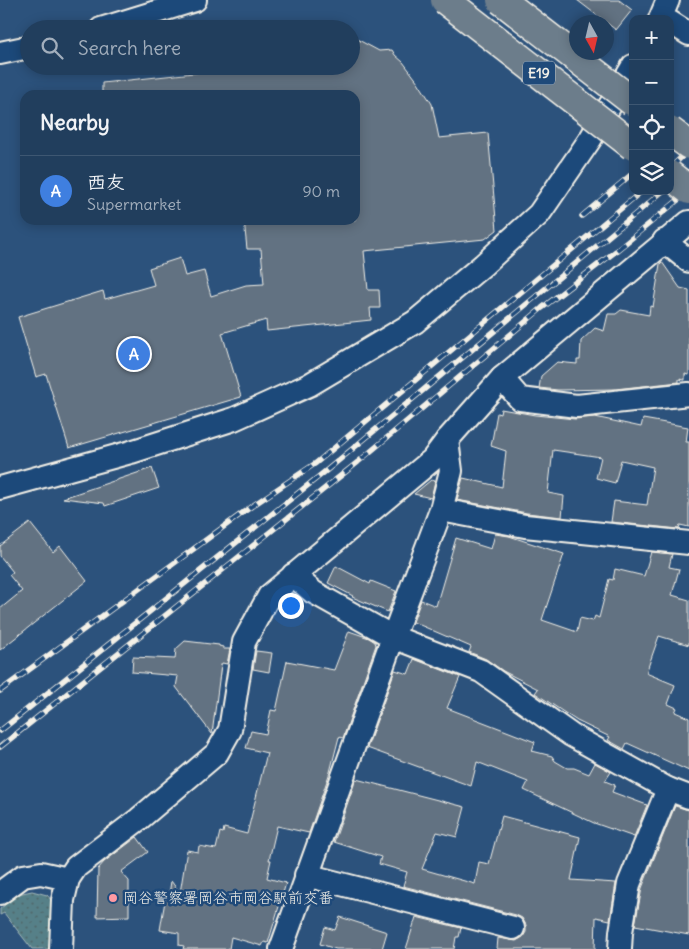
<!DOCTYPE html>
<html lang="en">
<head>
<meta charset="utf-8">
<style>
	:root { --surface:#213e5d; --page:#2d4966; --text:#f1f3f6; --muted:#a2aebc; --line:#3e5772; --accent:#d6ab8b }
	body { margin:0; font-family:Delius,"Klee One",sans-serif; background:var(--page); color:var(--text) }
	.controls { position:absolute; right:15px; top:15px; display:grid; overflow:hidden; border-radius:10px; box-shadow:0 2px 12px #0003 }
	.controls button { width:45px; height:45px; display:grid; place-items:center; padding:0; border:0; border-bottom:1px solid var(--line); background:var(--surface); color:var(--text); font:25px sans-serif }
	.compass { position:absolute; left:569px; top:15px; width:45px; height:45px; border-radius:50%; background:var(--surface); box-shadow:0 2px 12px #0003; rotate:172deg }
	.you { position:absolute; left:290px; top:605px; width:18px; height:18px; margin:-12px; border:4px solid #fff; border-radius:50%; background:#1a73e8; box-shadow:0 0 0 8px #1a73e833 }
	.badge { display:grid; place-items:center; width:32px; height:32px; border-radius:50%; background:var(--accent); color:#fff; font-size:16px; font-weight:700 }
	.pin { position:absolute; translate:-50% -50%; border:2px solid #fff; box-shadow:0 1px 5px #0006 }
	.list { margin:0; padding:0; list-style:none }
	h2 { display:flex; justify-content:space-between; align-items:center; height:65px; margin:0; padding:0 20px; font-size:21px }
	h2 small { font-size:16px; font-weight:400; color:var(--muted) }
	.list li { display:grid; grid-template-columns:32px 1fr auto; gap:15px; align-items:center; box-sizing:border-box; height:70px; padding:0 20px; border-top:1px solid var(--line) }
	.list b { display:block; font-size:19px; white-space:nowrap }
	.list p { margin:0; font-size:16px; white-space:nowrap; color:var(--muted) }
	.list em { font-size:16px; font-style:normal; color:var(--muted) }
	.icon { flex:none; width:28px; height:28px; fill:none; stroke:currentColor; stroke-width:2; stroke-linecap:round; stroke-linejoin:round }
	.map { position:relative; flex:none; width:689px; height:949px; overflow:hidden }
	.search { position:absolute; background:var(--surface); box-shadow:0 2px 12px #0003; left:20px; top:20px; width:340px; height:55px; display:flex; align-items:center; gap:12px; box-sizing:border-box; padding:0 18px; border-radius:28px; color:var(--muted); font-size:19px }
	.panel { position:absolute; background:var(--surface); box-shadow:0 2px 12px #0003; left:20px; top:90px; width:340px; height:135px; border-radius:15px }
	.map>svg:first-child { display:block }
	.park { fill:url(#park-dots); stroke:#a5b8b8 }
	.building { fill:#627282; stroke:#f4f1e8 }
	.lines { fill:none; stroke-linecap:round; stroke-linejoin:round }
	.minor-casing { stroke:#f4f1e8; stroke-width:26 }
	.minor { stroke:#1f4a7a; stroke-width:22 }
	.rail-casing { stroke:#f4f1e8; stroke-width:5.5 }
	.rail { stroke:#1f4a7a; stroke-width:4; stroke-dasharray:11; stroke-linecap:butt }
	.highway-bridge-casing { stroke:#f4f1e8; stroke-width:31; stroke-linecap:butt }
	.highway-bridge { stroke:#6c7d8b; stroke-width:28 }
	.poi-dot { fill:#ff9aa2; stroke:#1f4a7a; stroke-width:2 }
	.labels { text-anchor:middle; stroke-width:5; stroke-linejoin:round; paint-order:stroke }
	.shield { fill:#1f4a7a; stroke:#b4bfc7; stroke-width:1 }
	.shield-label { font-size:14px; font-weight:bold; fill:#f4f1e8 }
	.poi-label { font-size:15px; fill:#f4f1e8; stroke:#1f4a7a; text-anchor:start }
</style>
</head>
<body>
<div class="map">
<svg width="689" height="949" viewBox="0 0 689 949">
	<defs>
		<pattern id="park-dots" width="8" height="8" patternUnits="userSpaceOnUse" patternTransform="scale(1.25)"><rect width="8" height="8" fill="#568088"/><path d="M2 2h.1M6 6h.1" fill="none" stroke="#50676a" stroke-width="1.8" stroke-linecap="round"/></pattern>
	</defs>
	<rect width="100%" height="100%" fill="#2c527c"/>
	<filter id="ink" filterUnits="userSpaceOnUse"><feTurbulence type="fractalNoise" baseFrequency=".02" numOctaves="2"/><feDisplacementMap in="SourceGraphic" scale="10" xChannelSelector="R" yChannelSelector="G"/><feConvolveMatrix kernelMatrix="1 2 1 2 8 2 1 2 1" color-interpolation-filters="sRGB"/></filter>
	<g filter="url(#ink)">
		<!-- park -->
		<path class="park" d="M32 891 47 895C60 907 51 933 49 949H32L4 913 0 915V909L18 894Z"/>
		<!-- building -->
		<g class="building">
			<polygon points="577,0 619,0 632,10 616,30"/>
			<polygon points="351,36 379,51 392,50 395,55 403,62 418,82 432,104 439,138 488,133 497,230 485,239 364,251 368,290 379,290 380,308 370,308 371,320 267,331 266,320 222,333 241,397 69,448 46,374 36,377 18,317 103,291 105,299 154,285 149,268 180,258 185,276 204,271 211,296 246,285 264,284 261,249 247,249 244,220 355,220 355,95 102,95 102,83 212,71 221,66 351,66"/>
			<polygon points="662,262 680,288 689,290 689,375 685,374 685,380 679,379 679,382 615,389 558,390 539,388 541,376 557,362 577,364 577,360 580,360 581,341 595,328 604,331 608,314 616,314 621,310 649,315 650,306 653,307 660,264"/>
			<polygon points="501,409 535,415 575,419 595,417 641,427 643,419 688,427 686,442 689,442 689,527 680,525 679,529 611,522 614,501 647,505 653,467 621,460 615,483 596,478 601,457 553,450 548,493 564,496 562,517 527,513 457,500 463,478 502,487 506,451 491,446 497,413 500,414"/>
			<polygon points="152,468 159,488 105,506 104,503 63,498"/>
			<polygon points="431,480 435,481 431,498 414,494"/>
			<polygon points="30,523 53,552 60,546 87,581 0,650 0,609 22,591 9,575 13,572 0,556 0,546"/>
			<polygon points="495,534 509,536 564,554 542,620 577,632 580,618 593,621 595,616 599,618 609,579 613,580 615,569 644,576 651,552 672,554 669,567 679,569 672,595 689,600 689,645 659,636 646,673 675,685 668,704 677,708 675,712 689,718 689,771 627,743 624,749 608,740 610,737 577,721 535,693 538,689 503,671 486,659 469,652 471,647 413,622 421,600 436,606 456,538 491,549"/>
			<polygon points="336,566 370,584 371,581 396,591 388,612 352,597 353,596 328,583"/>
			<polygon points="349,631 369,638 375,642 376,645 343,738 339,737 330,772 309,833 277,826 269,860 271,860 267,878 286,883 268,943 264,942 262,946 231,937 229,949 183,949 184,946 179,945 179,933 160,930 166,895 169,895 171,881 180,893 187,850 198,852 199,846 216,849 220,832 223,833 224,828 247,834 267,753 246,748 251,731 266,734 271,710 276,711 287,661 334,670"/>
			<polygon points="185,641 219,645 219,646 223,647 223,649 230,649 227,664 222,663 221,665 212,734 176,687 178,676 132,672 133,657 175,659 176,649"/>
			<polygon points="256,651 272,653 269,672 253,669"/>
			<polygon points="414,659 460,677 447,708 535,742 532,751 552,756 555,761 567,768 574,768 589,774 595,763 611,772 605,781 615,785 612,792 647,805 634,837 594,823 524,790 528,782 477,762 471,786 367,748 395,670 408,674"/>
			<polygon points="356,779 465,807 457,837 437,832 422,869 475,884 479,862 489,864 502,816 580,837 571,880 616,883 610,920 596,917 595,949 497,949 498,938 516,941 523,937 526,932 526,925 522,918 516,915 403,886 407,872 379,864 381,857 334,842"/>
			<polygon points="675,806 689,810 689,935 635,925 642,888"/>
			<polygon points="137,837 148,852 121,872 129,881 129,916 97,917 98,869 104,862"/>
			<polygon points="340,917 387,932 382,949 336,949 320,944 325,927 335,930"/>
			<polygon points="416,917 461,928 459,937 456,937 454,949 406,949"/>
		</g>
		<g class="lines">
			<defs>
				<g id="minor">
					<polyline points="660,19 668,0"/>
					<polyline points="670,22 689,34"/>
					<polyline points="101,29 195,0"/>
					<polyline points="0,53 29,47"/>
					<polyline points="664,241 689,261"/>
					<polyline points="502,378 520,399 577,406 689,394"/>
					<polyline points="0,488 131,452 234,419 309,385 415,322 483,265 539,214 591,138 633,66"/>
					<polyline points="441,510 525,526 689,543"/>
					<polyline points="293,575 313,592 393,637 481,671 571,735 668,789 689,797"/>
					<polyline points="306,875 513,928"/>
					<polyline points="0,893 23,876 41,873 68,879"/>
					<polyline points="61,949 63,900 68,879 76,867 139,819 217,753 230,730 244,642 269,596 432,460 447,440 502,378 689,222"/>
					<polyline points="281,949 393,637 441,510 451,471 447,440"/>
					<polyline points="620,949 621,932 629,884 668,789"/>
				</g>
			</defs>
			<!-- minor casing -->
			<use href="#minor" class="minor-casing"/>
			<!-- minor -->
			<use href="#minor" class="minor"/>
			<defs>
				<g id="rail">
					<polyline points="670,144 689,130"/>
					<polyline points="670,168 689,150"/>
					<polyline points="670,186 689,172"/>
					<polyline points="582,216 633,173"/>
					<polyline points="0,691 252,506 316,463 642,191"/>
					<polyline points="0,731 327,470 663,191"/>
					<polyline points="0,747 358,462 542,308 616,251 689,191"/>
				</g>
			</defs>
			<!-- rail casing -->
			<use href="#rail" class="rail-casing"/>
			<!-- rail -->
			<use href="#rail" class="rail"/>
			<defs>
				<g id="highway-bridge">
					<polyline points="445,0 633,146"/>
					<polyline points="501,0 633,102"/>
					<polyline points="670,131 689,145"/>
					<polyline points="670,175 689,190"/>
				</g>
			</defs>
			<!-- highway-bridge casing -->
			<use href="#highway-bridge" class="highway-bridge-casing"/>
			<!-- highway-bridge -->
			<use href="#highway-bridge" class="highway-bridge"/>
		</g>
	</g>
	<!-- markers -->
	<circle class="poi-dot" cx="113" cy="898" r="5"/>
	<g class="labels">
		<!-- shield labels -->
		<rect class="shield" x="523" y="61.5" width="32" height="23" rx="4"/>
		<g class="shield-label">
			<text x="539" y="78">E19</text>
		</g>
		<!-- poi labels -->
		<g class="poi-label">
			<text x="123" y="903">岡谷警察署岡谷市岡谷駅前交番</text>
		</g>
	</g>
</svg>
<div class="controls">
<button>+</button>
<button>−</button>
<button><svg class="icon" aria-label="locate" viewBox="0 0 24 24"><circle cx="12" cy="12" r="6"/><path d="M12 2v4M12 18v4M2 12h4M18 12h4"/></svg></button>
<button><svg class="icon" aria-label="layers" viewBox="0 0 24 24"><path d="M12 4l9 5-9 5-9-5zM3 14l9 5 9-5"/></svg></button>
</div>
<svg class="compass" viewBox="-18 -18 36 36"><path d="M0-13l5 13h-10z" fill="#e53935"/><path d="M0 13l5-13h-10z" fill="#a2aebc"/></svg>
<div class="you"></div>
<div class="pin badge" style="left:134px;top:354px;background:#3f7fe0">A</div>
<div class="search"><svg class="icon" aria-label="search" viewBox="0 0 24 24"><circle cx="10" cy="10" r="6"/><path d="M15 15l6 6"/></svg>Search here</div>
<section class="panel">
<h2>Nearby<small></small></h2>
<ul class="list">
<li><span class="badge" style="background:#3f7fe0">A</span><div><b>西友</b><p>Supermarket</p></div><em>90 m</em></li>
</ul>
</section>
</div>
</body>
</html>
